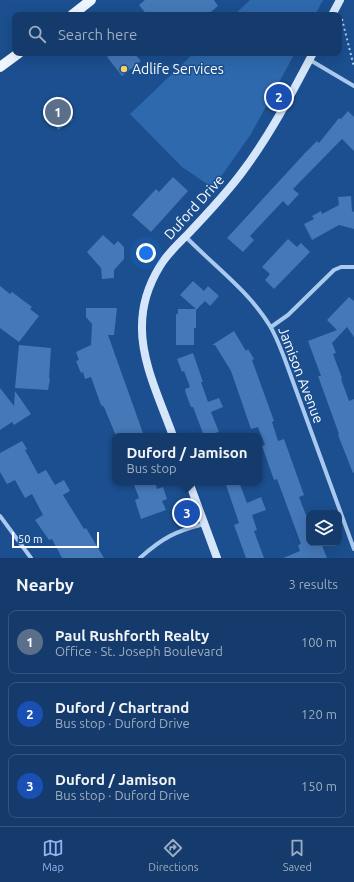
<!DOCTYPE html>
<html lang="en">
<head>
<meta charset="utf-8">
<style>
	:root { --surface:#143b6b; --page:#1d4271; --text:#f1f3f6; --muted:#9dadc1; --line:#33557e; --accent:#95b2f1 }
	body { margin:0; font-family:Ubuntu,sans-serif; background:var(--page); color:var(--text) }
	.controls { position:absolute; right:12px; bottom:12px; display:grid; overflow:hidden; border-radius:8px; box-shadow:0 4px 16px #0002 }
	.controls button { width:36px; height:36px; display:grid; place-items:center; padding:0; border:0; border-bottom:1px solid var(--line); background:var(--surface); color:var(--text); font:20px sans-serif }
	.scale { position:absolute; left:12px; bottom:10px; width:87px; box-sizing:border-box; padding-left:4px; border:2px solid #fff; border-top:0; font-size:11px; line-height:14px; white-space:nowrap; color:#fff; -webkit-text-stroke:3px #1b4f8f; paint-order:stroke }
	.you { position:absolute; left:146px; top:253px; width:14px; height:14px; margin:-10px; border:3px solid #fff; border-radius:50%; background:#1a73e8; box-shadow:0 0 0 6px #1a73e833 }
	.badge { display:grid; place-items:center; width:26px; height:26px; border-radius:50%; background:var(--accent); color:#fff; font-size:13px; font-weight:700 }
	.pin { position:absolute; translate:-50% -50%; border:2px solid #fff; box-shadow:0 1px 4px #0006 }
	.popup { position:absolute; left:112px; top:433px; width:150px; height:52px; box-sizing:border-box; display:grid; place-content:center; border-radius:8px; background:var(--surface); filter:drop-shadow(0 1px 3px #0005); font-size:13px; white-space:nowrap; color:var(--muted) }
	.popup b { font-size:15px; color:var(--text) }
	.popup::after { content:''; position:absolute; left:50%; top:100%; margin-left:-8px; border:8px solid transparent; border-top-color:var(--surface) }
	.list { margin:0; padding:0; list-style:none }
	h2 { display:flex; justify-content:space-between; align-items:center; height:52px; margin:0; padding:0 16px; font-size:17px }
	h2 small { font-size:13px; font-weight:400; color:var(--muted) }
	.list li { display:grid; grid-template-columns:26px 1fr auto; gap:12px; align-items:center; box-sizing:border-box; height:64px; margin:0 8px 8px; padding:0 8px; border:1px solid var(--line); border-radius:8px }
	.list b { display:block; font-size:15px; white-space:nowrap }
	.list p { margin:0; font-size:13px; white-space:nowrap; color:var(--muted) }
	.list em { font-size:13px; font-style:normal; color:var(--muted) }
	.icon { flex:none; width:22px; height:22px; fill:none; stroke:currentColor; stroke-width:2; stroke-linecap:round; stroke-linejoin:round }
	.map { position:relative; flex:none; width:354px; height:558px; overflow:hidden }
	.search { position:absolute; background:var(--surface); box-shadow:0 4px 16px #0002; left:12px; right:12px; top:12px; height:44px; display:flex; align-items:center; gap:10px; box-sizing:border-box; padding:0 14px; border-radius:8px; color:var(--muted); font-size:15px }
	.sheet { height:268px; background:var(--surface) }
	nav { display:flex; justify-content:space-around; align-items:center; box-sizing:border-box; height:56px; border-top:1px solid var(--line); background:var(--surface); font-size:11px; color:var(--muted) }
	nav a { display:grid; justify-items:center; gap:2px }
	nav .on { color:var(--accent) }
	.map>svg:first-child { display:block }
	.green { fill:#2e69ad }
	.building { fill:#4478b7 }
	.lines { fill:none; stroke-linecap:round; stroke-linejoin:round }
	.path { stroke:#a9c9ee; stroke-width:2; stroke-dasharray:2 3; stroke-linecap:butt }
	.street { stroke:#a9c9ee; stroke-width:4 }
	.secondary { stroke:#d6e6fa; stroke-width:8 }
	.primary { stroke:#f0f6ff; stroke-width:10 }
	.poi-dot { fill:#ffd166; stroke:#1b4f8f; stroke-width:1.5 }
	.labels { text-anchor:middle; stroke-width:3; stroke-linejoin:round; paint-order:stroke }
	.poi-label { font-size:14px; fill:#fff; stroke:#1b4f8f; text-anchor:start }
	.street-label { font-size:14px; fill:#fff; stroke:#1b4f8f }
</style>
</head>
<body>
<div class="map">
<svg width="354" height="558" viewBox="0 0 354 558">
	<rect width="100%" height="100%" fill="#1b4f8f"/>
	<!-- green -->
	<g class="green">
		<polygon points="250,0 323,0 315,15 234,15"/>
		<polygon points="194,53 295,53 251,134 213,188 182,167 130,114"/>
	</g>
	<!-- building -->
	<g class="building">
		<polygon points="145,0 214,0 218,6 207,15 147,15 139,5"/>
		<polygon points="113,53 134,53 141,61 122,76 107,57"/>
		<polygon points="57,96 65,107 66,106 72,115 70,116 73,120 58,130 43,106"/>
		<polygon points="348,111 354,117 354,151 342,139 293,189 299,194 288,206 283,201 250,236 254,240 243,252 227,238 305,153 317,141 319,143 339,118 341,119"/>
		<polygon points="173,177 188,191 151,232 132,215 156,189 159,192"/>
		<polygon points="351,196 352,211 354,212 354,229 339,225 312,240 304,224 314,219 312,216 321,211 322,214 339,205 338,197"/>
		<polygon points="103,235 114,245 118,241 124,247 124,259 114,270 114,278 102,279 101,268 87,252"/>
		<polygon points="288,239 297,247 301,243 310,252 274,289 265,280 270,274 262,267"/>
		<polygon points="193,281 204,291 208,286 219,296 210,306 205,301 196,310 196,328 194,328 194,345 176,345 176,314 178,314 178,309 196,309 180,295"/>
		<polygon points="0,286 10,294 12,292 32,307 30,309 39,316 19,342 0,328"/>
		<polygon points="349,297 354,301 354,337 347,327 332,343 336,353 333,354 342,378 341,379 349,401 354,399 354,472 353,473 338,435 339,434 318,376 321,376 308,341 337,330 327,320"/>
		<polygon points="86,308 117,308 114,335 108,335 144,436 116,436 104,407 101,405 91,377 85,379 83,372 81,373 76,361 79,360 76,352 91,345 92,324 86,317"/>
		<polygon points="234,331 246,351 248,349 254,359 252,360 274,421 272,422 278,441 284,439 304,495 299,497 306,515 309,514 309,543 321,543 327,558 283,558 300,551 298,545 301,544 277,479 274,480 262,446 265,445 258,427 251,429 231,371 215,345 212,345"/>
		<polygon points="19,345 51,348 49,378 50,379 48,390 15,388"/>
		<polygon points="193,353 203,382 201,382 208,402 219,398 223,407 211,412 219,432 215,433 216,436 204,436 193,407 191,407 186,394 185,389 190,387 184,371 182,372 177,359"/>
		<polygon points="0,388 14,406 15,391 31,414 14,425 12,422 0,430"/>
		<polygon points="22,441 27,449 25,450 38,474 46,470 55,485 64,480 70,491 63,495 84,529 86,528 104,558 62,558 52,539 49,540 35,520 43,515 32,494 25,498 15,480 7,484 0,472 0,453"/>
		<polygon points="133,482 155,482 157,489 163,487 167,499 162,501 166,510 141,519 135,500 139,498"/>
		<polygon points="225,482 239,482 247,503 261,497 266,510 252,515 257,530 254,531 264,558 246,558 234,525 239,523"/>
	</g>
	<g class="lines">
		<!-- path -->
		<polyline class="path" points="342,19 354,67"/>
		<!-- street -->
		<g class="street">
			<polyline points="310,60 354,86"/>
			<path d="M186 237C214 266 249 291 270 326 276 336 280 347 284 357L354 549"/>
			<polyline points="271,327 288,315 334,270 341,267 354,267"/>
			<polyline points="0,516 31,558"/>
			<path d="M140 558C162 538 176 531 204 524"/>
		</g>
		<!-- secondary -->
		<g class="secondary">
			<polyline points="332,15 340,0"/>
			<path d="M173 436C161 402 141 362 142 326 142 305 149 284 160 266 167 254 178 244 188 234 206 215 224 196 240 175 269 137 291 95 313 53"/>
			<polyline points="189,482 217,558"/>
		</g>
		<!-- primary -->
		<g class="primary">
			<polyline points="72,15 91,0"/>
			<polyline points="0,67 19,53"/>
		</g>
	</g>
	<!-- markers -->
	<circle class="poi-dot" cx="124" cy="69" r="4"/>
	<g class="labels">
		<!-- poi labels -->
		<g class="poi-label">
			<text x="132" y="74">Adlife Services</text>
		</g>
		<!-- street labels -->
		<g class="street-label">
			<text transform="translate(194 207) rotate(-48)" y="5">Duford Drive</text>
			<text transform="translate(301 375) rotate(69)" y="5">Jamison Avenue</text>
		</g>
	</g>
</svg>
<div class="controls">
<button><svg class="icon" aria-label="layers" viewBox="0 0 24 24"><path d="M12 4l9 5-9 5-9-5zM3 14l9 5 9-5"/></svg></button>
</div>
<div class="scale">50 m</div>
<div class="you"></div>
<div class="pin badge" style="left:58px;top:112px;background:#5c6f8a">1</div>
<div class="pin badge" style="left:279px;top:97px;background:#1a4fb4">2</div>
<div class="pin badge" style="left:187px;top:513px;background:#1a4fb4">3</div>
<div class="popup"><b>Duford / Jamison</b>Bus stop</div>
<div class="search"><svg class="icon" aria-label="search" viewBox="0 0 24 24"><circle cx="10" cy="10" r="6"/><path d="M15 15l6 6"/></svg>Search here</div>
</div>
<section class="sheet">
<h2>Nearby<small>3 results</small></h2>
<ul class="list">
<li><span class="badge" style="background:#5c6f8a">1</span><div><b>Paul Rushforth Realty</b><p>Office · St. Joseph Boulevard</p></div><em>100 m</em></li>
<li><span class="badge" style="background:#1a4fb4">2</span><div><b>Duford / Chartrand</b><p>Bus stop · Duford Drive</p></div><em>120 m</em></li>
<li><span class="badge" style="background:#1a4fb4">3</span><div><b>Duford / Jamison</b><p>Bus stop · Duford Drive</p></div><em>150 m</em></li>
</ul>
</section>
<nav>
<a class="on"><svg class="icon" aria-label="map" viewBox="0 0 24 24"><path d="M3 6l6-2 6 2 6-2v14l-6 2-6-2-6 2zM9 4v14M15 6v14"/></svg>Map</a>
<a><svg class="icon" aria-label="directions" viewBox="0 0 24 24"><path d="M12 3l9 9-9 9-9-9zM9 14v-3h6M13 9l2 2-2 2"/></svg>Directions</a>
<a><svg class="icon" aria-label="saved" viewBox="0 0 24 24"><path d="M7 4h10v16l-5-4-5 4z"/></svg>Saved</a>
</nav>
</body>
</html>
